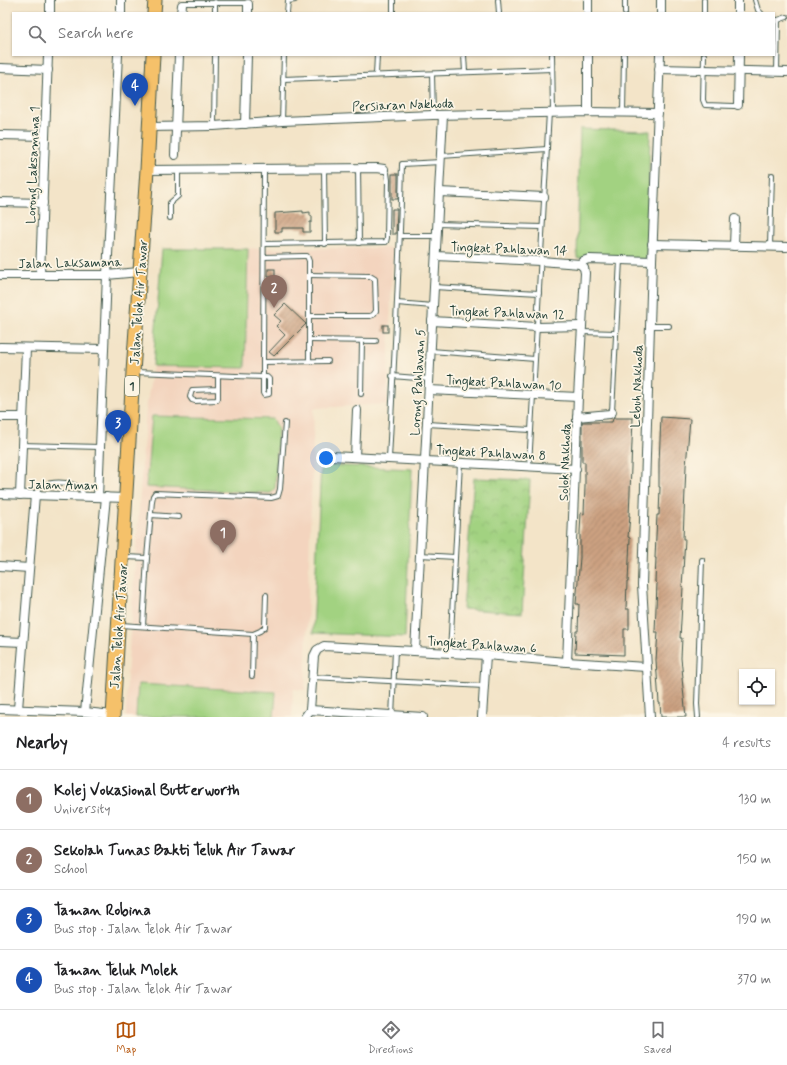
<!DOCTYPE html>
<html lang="en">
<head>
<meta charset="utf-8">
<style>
	:root { --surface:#fff; --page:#f6f6f6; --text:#202124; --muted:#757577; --line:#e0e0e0; --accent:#b45309 }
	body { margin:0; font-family:Mynerve,sans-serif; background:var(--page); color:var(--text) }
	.controls { position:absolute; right:12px; bottom:12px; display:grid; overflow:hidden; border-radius:0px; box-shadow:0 1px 3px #0004 }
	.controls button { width:36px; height:36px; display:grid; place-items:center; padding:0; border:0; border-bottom:1px solid var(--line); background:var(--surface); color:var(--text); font:20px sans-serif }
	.you { position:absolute; left:326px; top:458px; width:14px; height:14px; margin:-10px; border:3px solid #fff; border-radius:50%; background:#1a73e8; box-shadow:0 0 0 6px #1a73e833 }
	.badge { display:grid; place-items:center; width:26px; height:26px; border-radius:50%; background:var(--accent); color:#fff; font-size:13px; font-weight:700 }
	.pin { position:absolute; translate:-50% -33px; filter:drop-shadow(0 1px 2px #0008) }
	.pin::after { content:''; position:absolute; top:21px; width:14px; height:12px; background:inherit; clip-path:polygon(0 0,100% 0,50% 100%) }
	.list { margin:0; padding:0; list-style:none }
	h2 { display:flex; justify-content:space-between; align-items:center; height:52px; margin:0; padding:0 16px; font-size:17px }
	h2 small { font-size:13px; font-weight:400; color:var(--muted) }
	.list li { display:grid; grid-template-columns:26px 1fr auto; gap:12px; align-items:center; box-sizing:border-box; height:60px; padding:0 16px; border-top:1px solid var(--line) }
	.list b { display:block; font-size:15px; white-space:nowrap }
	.list p { margin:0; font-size:13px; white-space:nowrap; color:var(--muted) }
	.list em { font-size:13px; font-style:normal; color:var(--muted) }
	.icon { flex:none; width:22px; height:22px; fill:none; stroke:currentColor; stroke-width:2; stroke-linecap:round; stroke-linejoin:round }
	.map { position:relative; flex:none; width:787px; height:717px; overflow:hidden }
	.search { position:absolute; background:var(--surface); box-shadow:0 1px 3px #0004; left:12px; right:12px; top:12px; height:44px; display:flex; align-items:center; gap:10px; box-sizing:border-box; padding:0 14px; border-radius:0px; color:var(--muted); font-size:15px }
	.sheet { height:292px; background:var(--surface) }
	nav { display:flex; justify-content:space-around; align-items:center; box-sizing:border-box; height:56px; border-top:1px solid var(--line); background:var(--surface); font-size:11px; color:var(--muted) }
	nav a { display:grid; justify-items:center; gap:2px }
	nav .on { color:var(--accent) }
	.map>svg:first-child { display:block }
	.built { fill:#f3d4be }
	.park { fill:url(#park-crowns); stroke:#60885a }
	.pitch { fill:#a2d281; stroke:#60885a }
	.building { fill:url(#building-hatch) }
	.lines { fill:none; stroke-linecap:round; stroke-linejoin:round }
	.lane-casing { stroke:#3f564a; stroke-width:6 }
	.street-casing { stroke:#3f564a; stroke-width:10 }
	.primary-casing { stroke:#3f564a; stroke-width:15 }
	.lane { stroke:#fff; stroke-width:4 }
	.street { stroke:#fff; stroke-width:8 }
	.primary { stroke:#f5c16b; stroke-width:13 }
	.labels { text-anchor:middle; stroke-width:3.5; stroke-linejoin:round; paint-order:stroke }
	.shield { fill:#fcf5e5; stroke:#617469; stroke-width:1 }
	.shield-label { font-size:12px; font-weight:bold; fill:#1f3d34 }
	.street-label { font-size:13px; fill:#1f3d34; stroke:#fcf5e5 }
</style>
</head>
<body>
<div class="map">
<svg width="787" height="717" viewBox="0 0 787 717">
	<defs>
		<pattern id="park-crowns" width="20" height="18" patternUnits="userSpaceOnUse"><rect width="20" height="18" fill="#a2d281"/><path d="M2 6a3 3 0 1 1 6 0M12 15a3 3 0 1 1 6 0" fill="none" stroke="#8bb570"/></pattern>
		<pattern id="building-hatch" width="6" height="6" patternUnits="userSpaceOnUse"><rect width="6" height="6" fill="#cca181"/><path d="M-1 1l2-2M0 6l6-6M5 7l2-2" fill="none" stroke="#a5846a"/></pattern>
	</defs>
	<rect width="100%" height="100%" fill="#fcf5e5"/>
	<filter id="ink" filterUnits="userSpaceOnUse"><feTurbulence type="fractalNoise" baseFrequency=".025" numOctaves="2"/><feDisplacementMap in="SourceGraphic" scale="8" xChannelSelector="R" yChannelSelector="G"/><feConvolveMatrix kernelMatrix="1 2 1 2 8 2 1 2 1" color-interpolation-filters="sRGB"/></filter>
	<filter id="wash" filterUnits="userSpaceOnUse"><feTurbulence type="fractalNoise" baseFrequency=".012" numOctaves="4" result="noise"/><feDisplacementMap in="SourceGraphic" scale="16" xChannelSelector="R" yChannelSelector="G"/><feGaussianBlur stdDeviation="0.9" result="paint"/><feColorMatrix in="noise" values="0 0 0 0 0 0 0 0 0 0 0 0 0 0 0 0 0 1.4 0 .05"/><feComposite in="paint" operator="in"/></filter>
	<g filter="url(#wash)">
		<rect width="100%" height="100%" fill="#f3e4c8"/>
		<!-- built -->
		<polygon class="built" points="393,248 387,404 314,408 305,690 293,689 292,717 126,717 127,677 146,409 153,366 162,249"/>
		<!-- park -->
		<polygon class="park" points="474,478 530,480 522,613 463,609"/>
		<!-- pitch -->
		<g class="pitch">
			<polygon points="580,129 650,131 647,260 577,258"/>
			<polygon points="162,249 248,249 245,368 153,366"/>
			<polygon points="152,416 273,419 278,428 275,488 271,493 146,487"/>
			<polygon points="321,465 412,469 405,637 313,633"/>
			<polygon points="138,684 276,692 274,717 136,717"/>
		</g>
		<g id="blocks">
			<!-- building -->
			<g class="building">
				<rect x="392" y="174" width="6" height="25"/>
				<polygon points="392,209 397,209 396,234 392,234"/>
				<polygon points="303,211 303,213 310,212 310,216 312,216 312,222 310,222 310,232 303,232 303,228 282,228 282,232 275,232 275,213"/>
				<rect x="268" y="269" width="7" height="7"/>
				<polygon points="285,304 306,324 274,356 269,352 285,335 276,326 281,321 274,315"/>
				<rect x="383" y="325" width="5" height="7"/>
				<polygon points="661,417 690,419 686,466 683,539 685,539 682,587 683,587 680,638 682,638 681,658 683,678 682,678 686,717 661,717 660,703 659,703 656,660 658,632 655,632 657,583 655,582 656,558 655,558 657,515 659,515 660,487 659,487 659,463"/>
				<polygon points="614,418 633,418 629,516 630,516 628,537 630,538 628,582 627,582 626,609 629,609 629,629 624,629 624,655 575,653 576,631 578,631 579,604 576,604 580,558 580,532 581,513 584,514 585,486 585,462 582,462 582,422 612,422 613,419"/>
			</g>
		</g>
	</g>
	<g filter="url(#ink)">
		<use href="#blocks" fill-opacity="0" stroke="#3f564a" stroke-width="1"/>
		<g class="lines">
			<defs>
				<g id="lane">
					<polyline points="393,0 393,13"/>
					<polyline points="498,0 499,13"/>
					<polyline points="755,0 758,10 761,13"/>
					<polyline points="182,5 184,3 245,3 248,4"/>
					<polyline points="215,13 215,2"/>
					<polyline points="287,13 288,1 295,0"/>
					<polyline points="625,13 625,0"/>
					<polyline points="704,13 704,0"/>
					<polyline points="774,20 778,20 787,17"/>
					<polyline points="464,55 465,72"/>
					<polyline points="552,55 553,112"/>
					<polyline points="704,55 703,100 705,105 734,106 738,105"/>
					<polyline points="777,72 778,20"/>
					<polyline points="432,74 433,115"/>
					<polyline points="376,75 377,55"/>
					<polyline points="283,79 552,69"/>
					<polyline points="623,113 624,55"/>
					<polyline points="282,121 284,55"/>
					<polyline points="214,126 215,55"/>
					<polyline points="441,156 547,149"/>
					<polyline points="324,168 325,244"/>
					<polyline points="358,168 359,243"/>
					<polyline points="170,218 170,203 178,196 178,170"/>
					<polyline points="437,224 542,227"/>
					<polyline points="400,236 437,236"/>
					<polyline points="264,244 386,242 387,238 388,180 387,173 384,169"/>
					<polyline points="770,246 772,175"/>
					<polyline points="264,257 303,256 307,256 309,261 309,361"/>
					<polyline points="309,275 370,276 375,279 376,311 373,315 370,316 309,316"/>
					<polyline points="434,287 539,293"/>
					<polyline points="397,303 433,306"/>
					<polyline points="650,326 669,326"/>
					<polyline points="582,332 616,333"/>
					<polyline points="309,340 376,341"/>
					<polyline points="431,351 535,359"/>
					<polyline points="263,362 328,361"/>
					<polyline points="136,372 263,377 267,377 269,379 269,394 264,395 263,393 263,362 264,169"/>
					<polyline points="392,376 429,379"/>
					<polyline points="218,389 192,390 190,397 192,400 195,401 217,400 218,398 218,376"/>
					<polyline points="361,394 362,341"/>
					<polyline points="612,412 620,260"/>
					<polyline points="427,424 531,430"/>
					<polyline points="22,445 100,447"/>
					<path d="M389 459C394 360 400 262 402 164L441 162"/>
					<polyline points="529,466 549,112"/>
					<path d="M35 495 40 486C53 481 81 479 84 497"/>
					<polyline points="151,515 179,517"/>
					<polyline points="420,555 455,557"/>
					<polyline points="125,557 147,558 143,626"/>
					<polyline points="147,558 152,501 153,496 155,493 271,498 278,496 280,489 285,423"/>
					<polyline points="121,625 253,634 260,631 265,627 266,595"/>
					<polyline points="450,653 460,463"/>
					<polyline points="252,676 253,634"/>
					<polyline points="312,677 484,686"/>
					<polyline points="392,717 395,650"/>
					<polyline points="698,717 697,704 702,560"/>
				</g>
				<g id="street">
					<polyline points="588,0 588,13"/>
					<polyline points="738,0 738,13"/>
					<polyline points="50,13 50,0"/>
					<polyline points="121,13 121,0"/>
					<polyline points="181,13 182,5"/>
					<polyline points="248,13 248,4"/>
					<polyline points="661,13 661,0"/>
					<polyline points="0,68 48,70"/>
					<polyline points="659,69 787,72"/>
					<polyline points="738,105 739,55"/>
					<polyline points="588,112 588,55"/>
					<polyline points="245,124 247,55"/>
					<polyline points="149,127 214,126 282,121 433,115 588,112 658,113"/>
					<polyline points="0,135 45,136"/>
					<polyline points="175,155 179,55"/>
					<polyline points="147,170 377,168 384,169"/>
					<polyline points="439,192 544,197"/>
					<polyline points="0,202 43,203"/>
					<polyline points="652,244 787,247"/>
					<polyline points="734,246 735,219"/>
					<polyline points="436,256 540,261 580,264 583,261 589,259 652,261"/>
					<polyline points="0,275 107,275 139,272"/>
					<polyline points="40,275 48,55"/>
					<polyline points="432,321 537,327 582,326"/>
					<polyline points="0,347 104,349"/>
					<polyline points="429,390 578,397"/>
					<polyline points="0,417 23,417"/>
					<polyline points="577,417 610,414 612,412"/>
					<polyline points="332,456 576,469"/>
					<polyline points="355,457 357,410"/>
					<polyline points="0,494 126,498"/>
					<polyline points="20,495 26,348"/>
					<polyline points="98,497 107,275 118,55"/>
					<polyline points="0,566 29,568"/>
					<polyline points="0,641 23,642"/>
					<polyline points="415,651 443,115"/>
					<polyline points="567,662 578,397 585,273 584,268 580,264"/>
					<polyline points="0,709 85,712 113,715"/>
					<polyline points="18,709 35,495"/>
					<polyline points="310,710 423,717"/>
					<polyline points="85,712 106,497"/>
					<polyline points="305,717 310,710 314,656 317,650 324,646 486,655 567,662 646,667"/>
					<polyline points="482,717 486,655"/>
					<polyline points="650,717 642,585 652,261 660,55"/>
				</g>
				<g id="primary">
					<polyline points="154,13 155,0"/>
					<polyline points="113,717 133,372 147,170 153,55"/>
				</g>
			</defs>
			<!-- lane casing -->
			<use href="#lane" class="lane-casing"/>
			<!-- street casing -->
			<use href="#street" class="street-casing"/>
			<!-- primary casing -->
			<use href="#primary" class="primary-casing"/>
			<!-- lane -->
			<use href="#lane" class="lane"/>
			<!-- street -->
			<use href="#street" class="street"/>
			<!-- primary -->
			<use href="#primary" class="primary"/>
		</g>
	</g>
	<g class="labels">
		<!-- shield labels -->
		<rect class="shield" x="125" y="376" width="14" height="20" rx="3"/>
		<g class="shield-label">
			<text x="132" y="390">1</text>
		</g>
		<!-- street labels -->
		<g class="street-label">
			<text transform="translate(403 104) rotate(-2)" y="5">Persiaran Nakhoda</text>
			<text transform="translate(32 165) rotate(-88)" y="5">Lorong Laksamana 1</text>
			<text transform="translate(509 248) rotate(2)" y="5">Tingkat Pahlawan 14</text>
			<text transform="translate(70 262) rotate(-1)" y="5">Jalan Laksamana</text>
			<text transform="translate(138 302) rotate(-86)" y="5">Jalan Telok Air Tawar</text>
			<text transform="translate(507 312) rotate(2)" y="5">Tingkat Pahlawan 12</text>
			<text transform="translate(417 382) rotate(-87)" y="5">Lorong Pahlawan 5</text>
			<text transform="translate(504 382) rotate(3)" y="5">Tingkat Pahlawan 10</text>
			<text transform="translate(636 386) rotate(-88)" y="5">Lebuh Nakhoda</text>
			<text transform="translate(491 452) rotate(3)" y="5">Tingkat Pahlawan 8</text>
			<text transform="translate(564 462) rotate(-88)" y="5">Solok Nakhoda</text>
			<text transform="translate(63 484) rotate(1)" y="5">Jalan Aman</text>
			<text transform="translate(118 626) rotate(-86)" y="5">Jalan Telok Air Tawar</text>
			<text transform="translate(482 644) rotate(4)" y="5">Tingkat Pahlawan 6</text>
		</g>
	</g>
</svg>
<div class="controls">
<button><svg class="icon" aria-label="locate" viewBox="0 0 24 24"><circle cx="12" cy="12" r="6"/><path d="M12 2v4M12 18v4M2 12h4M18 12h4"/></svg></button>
</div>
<div class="you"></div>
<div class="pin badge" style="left:223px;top:553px;background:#8d6e63">1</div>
<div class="pin badge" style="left:274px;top:308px;background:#8d6e63">2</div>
<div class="pin badge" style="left:118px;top:443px;background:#1a4fb4">3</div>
<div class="pin badge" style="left:135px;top:106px;background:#1a4fb4">4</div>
<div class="search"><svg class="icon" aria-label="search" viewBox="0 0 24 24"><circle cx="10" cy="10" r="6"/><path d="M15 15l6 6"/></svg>Search here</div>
</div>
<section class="sheet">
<h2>Nearby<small>4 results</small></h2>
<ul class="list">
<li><span class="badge" style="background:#8d6e63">1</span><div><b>Kolej Vokasional Butterworth</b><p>University</p></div><em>130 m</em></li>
<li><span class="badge" style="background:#8d6e63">2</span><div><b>Sekolah Tunas Bakti Teluk Air Tawar</b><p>School</p></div><em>150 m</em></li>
<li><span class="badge" style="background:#1a4fb4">3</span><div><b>Taman Robina</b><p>Bus stop · Jalan Telok Air Tawar</p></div><em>190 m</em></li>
<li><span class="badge" style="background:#1a4fb4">4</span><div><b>Taman Teluk Molek</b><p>Bus stop · Jalan Telok Air Tawar</p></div><em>370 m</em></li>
</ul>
</section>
<nav>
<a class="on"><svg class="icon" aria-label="map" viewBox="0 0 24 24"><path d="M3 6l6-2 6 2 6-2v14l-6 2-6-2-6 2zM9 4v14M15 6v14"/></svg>Map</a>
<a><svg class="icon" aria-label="directions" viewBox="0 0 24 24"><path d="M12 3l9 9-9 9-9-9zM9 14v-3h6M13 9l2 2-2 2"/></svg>Directions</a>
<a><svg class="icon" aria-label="saved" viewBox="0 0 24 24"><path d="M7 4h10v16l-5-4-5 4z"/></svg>Saved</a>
</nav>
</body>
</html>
